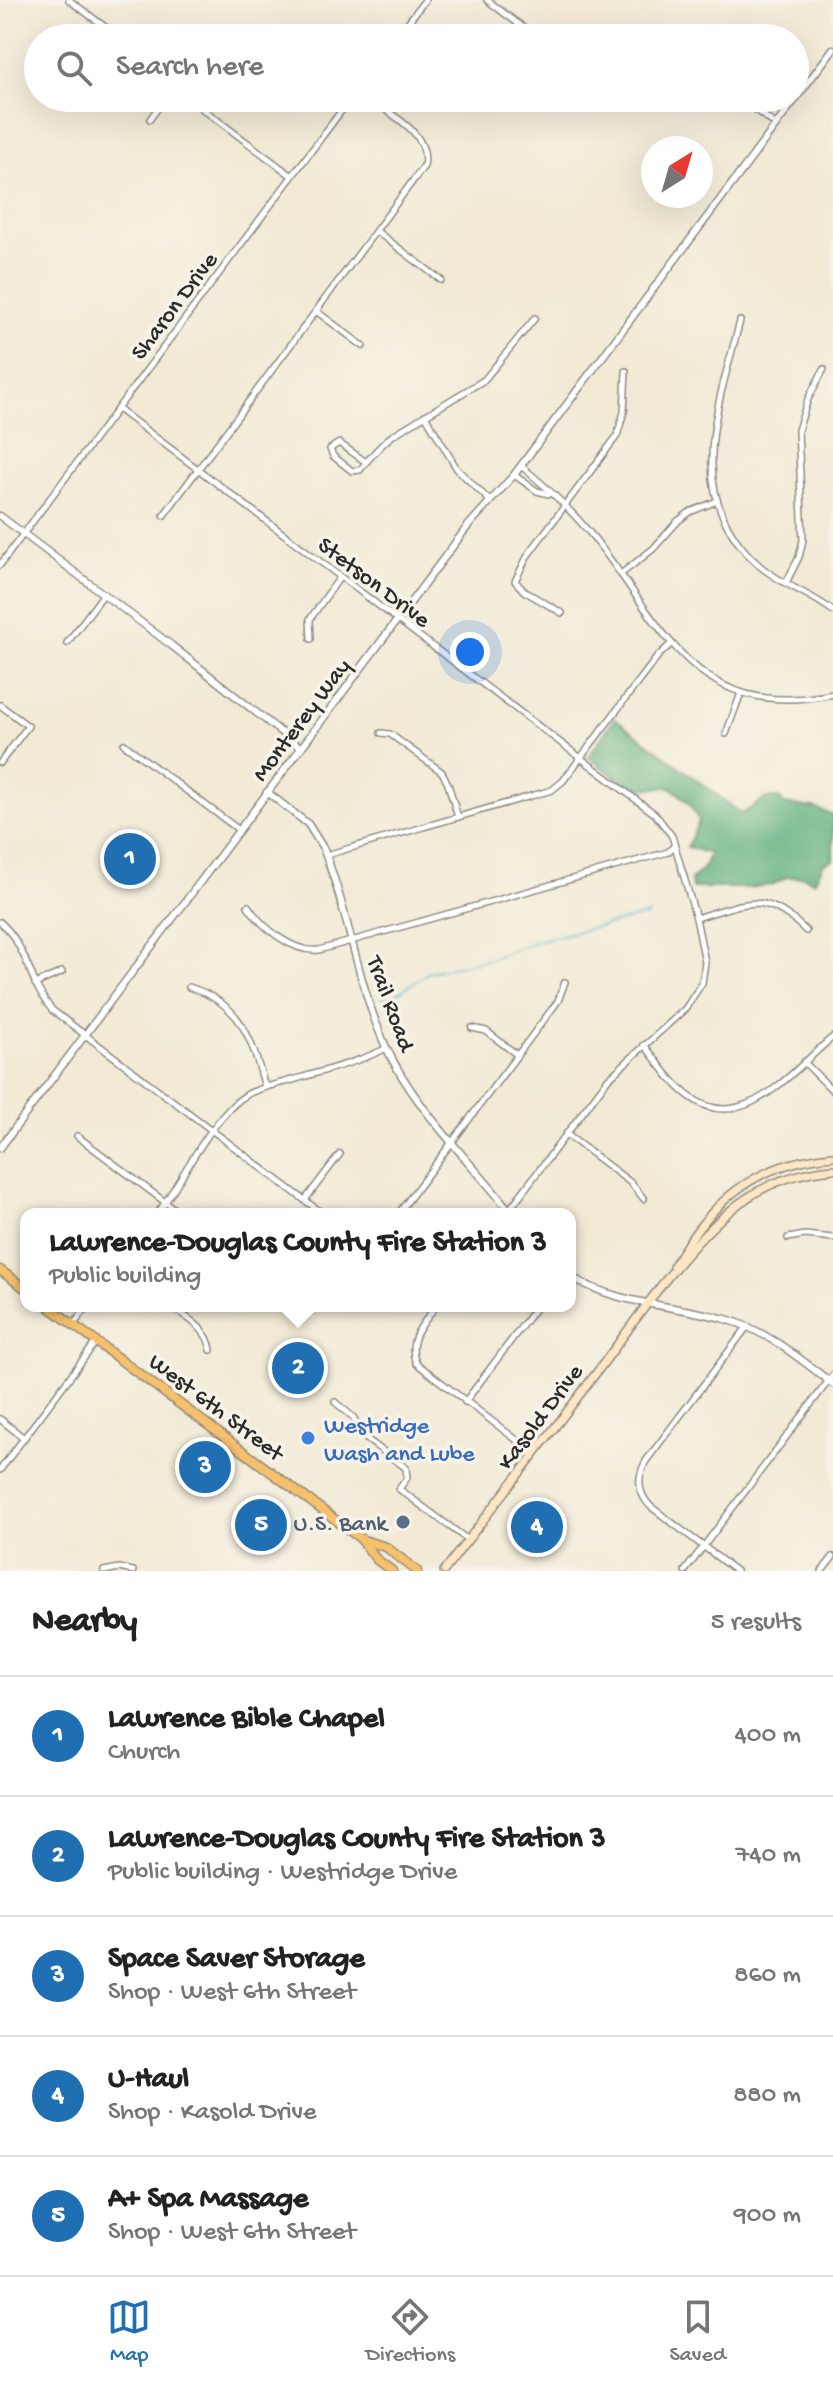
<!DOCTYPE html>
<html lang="en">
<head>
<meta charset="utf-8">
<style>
	:root { --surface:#fff; --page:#f6f6f6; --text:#222; --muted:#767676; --line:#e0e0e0; --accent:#1f6fb2 }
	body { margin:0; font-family:"Gochi Hand",sans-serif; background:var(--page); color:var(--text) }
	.compass { position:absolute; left:641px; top:136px; width:72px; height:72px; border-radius:50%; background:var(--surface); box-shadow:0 8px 32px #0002; rotate:37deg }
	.you { position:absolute; left:470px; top:652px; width:28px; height:28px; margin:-20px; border:6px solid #fff; border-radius:50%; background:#1a73e8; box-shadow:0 0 0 12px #1a73e833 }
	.badge { display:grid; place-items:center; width:52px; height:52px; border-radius:50%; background:var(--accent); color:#fff; font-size:26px; font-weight:700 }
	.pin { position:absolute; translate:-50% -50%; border:4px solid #fff; box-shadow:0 2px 8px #0006 }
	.popup { position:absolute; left:20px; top:1208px; width:556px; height:104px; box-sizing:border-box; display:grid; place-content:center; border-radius:16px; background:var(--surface); filter:drop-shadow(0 2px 6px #0005); font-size:26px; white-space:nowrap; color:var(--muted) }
	.popup b { font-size:30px; color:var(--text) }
	.popup::after { content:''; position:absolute; left:50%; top:100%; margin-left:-16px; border:16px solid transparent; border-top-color:var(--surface) }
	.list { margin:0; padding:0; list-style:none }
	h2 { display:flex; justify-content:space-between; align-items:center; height:104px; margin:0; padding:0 32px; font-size:34px }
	h2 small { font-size:26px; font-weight:400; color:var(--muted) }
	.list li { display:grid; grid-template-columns:52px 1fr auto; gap:24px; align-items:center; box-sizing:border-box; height:120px; padding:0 32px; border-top:2px solid var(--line) }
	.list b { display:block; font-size:30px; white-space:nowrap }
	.list p { margin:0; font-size:26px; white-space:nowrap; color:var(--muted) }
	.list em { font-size:26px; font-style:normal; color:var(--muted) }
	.icon { flex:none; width:44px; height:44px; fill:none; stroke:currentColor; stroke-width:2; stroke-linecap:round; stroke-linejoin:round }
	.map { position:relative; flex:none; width:833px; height:1571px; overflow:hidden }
	.search { position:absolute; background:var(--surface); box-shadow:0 8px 32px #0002; left:24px; right:24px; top:24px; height:88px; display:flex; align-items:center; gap:20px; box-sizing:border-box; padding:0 28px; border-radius:44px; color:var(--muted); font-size:30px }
	.sheet { height:704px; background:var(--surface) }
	nav { display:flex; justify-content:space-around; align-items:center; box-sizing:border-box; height:112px; border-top:2px solid var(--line); background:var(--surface); font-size:22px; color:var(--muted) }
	nav a { display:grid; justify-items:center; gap:4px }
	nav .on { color:var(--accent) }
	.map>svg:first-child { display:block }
	.forest { fill:#5daf7c; stroke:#446d54; stroke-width:2 }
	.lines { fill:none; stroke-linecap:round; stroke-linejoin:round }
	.stream { stroke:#4db9c9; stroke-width:2 }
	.minor-casing { stroke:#8e8a80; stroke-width:8 }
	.tertiary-casing { stroke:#8e8a80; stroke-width:9 }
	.secondary-casing { stroke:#8e8a80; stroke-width:10 }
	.primary-casing { stroke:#8e8a80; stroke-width:11 }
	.minor { stroke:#fff; stroke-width:5 }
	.tertiary { stroke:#fff; stroke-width:6 }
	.secondary { stroke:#fce6c4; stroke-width:7 }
	.primary { stroke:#f7c06b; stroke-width:8 }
	.shop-dot { fill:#3f7fe0; stroke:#f7f3e8; stroke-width:3 }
	.service-dot { fill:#5c6f8a; stroke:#f7f3e8; stroke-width:3 }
	.labels { text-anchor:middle; stroke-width:7; stroke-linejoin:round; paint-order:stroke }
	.street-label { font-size:24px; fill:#2b2b2b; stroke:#f7f3e8 }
	.shop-label { font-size:24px; fill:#366cbe; stroke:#f7f3e8; text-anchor:start }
	.service-label { font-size:24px; fill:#4e5e75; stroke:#f7f3e8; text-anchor:end }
</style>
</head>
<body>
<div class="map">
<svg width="833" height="1571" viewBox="0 0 833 1571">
	<rect width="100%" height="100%" fill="#f7f3e8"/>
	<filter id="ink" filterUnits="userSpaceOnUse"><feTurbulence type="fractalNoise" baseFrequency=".0125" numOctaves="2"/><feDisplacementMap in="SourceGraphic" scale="16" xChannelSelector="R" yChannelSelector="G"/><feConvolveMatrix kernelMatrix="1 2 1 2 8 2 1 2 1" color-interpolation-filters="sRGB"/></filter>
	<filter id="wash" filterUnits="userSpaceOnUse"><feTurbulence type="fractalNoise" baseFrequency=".006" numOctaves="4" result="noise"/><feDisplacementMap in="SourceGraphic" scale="32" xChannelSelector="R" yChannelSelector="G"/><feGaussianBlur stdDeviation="1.8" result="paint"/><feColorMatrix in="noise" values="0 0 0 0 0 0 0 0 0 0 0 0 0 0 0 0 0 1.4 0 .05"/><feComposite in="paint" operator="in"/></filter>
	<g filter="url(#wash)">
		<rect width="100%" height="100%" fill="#f2ead5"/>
		<!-- forest -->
		<polygon class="forest" points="615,718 742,814 766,798 779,798 784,804 814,808 833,815 833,860 824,863 814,882 806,877 787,877 772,885 747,888 692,888 691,880 703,868 710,854 687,847 699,821 689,803 671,787 632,789 588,757"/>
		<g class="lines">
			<!-- stream -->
			<polyline class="stream" points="382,997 391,998 429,972 489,959 540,940 649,915"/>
		</g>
	</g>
	<g filter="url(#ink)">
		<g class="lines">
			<defs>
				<g id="minor">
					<polyline points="69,0 120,38"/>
					<polyline points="487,0 537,38"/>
					<polyline points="396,38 425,0"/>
					<polyline points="509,38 519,24"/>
					<polyline points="188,98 292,176"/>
					<polyline points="739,98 776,125"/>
					<polyline points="150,119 165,98"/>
					<polyline points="376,231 441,280"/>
					<polyline points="316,311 363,346"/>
					<path d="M740 321C718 407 681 497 760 566 782 585 810 593 833 611"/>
					<polyline points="118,409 655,814 672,836 696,918 705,962 702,983 685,1009 608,1079 506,1214"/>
					<polyline points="425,415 457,469 490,501"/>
					<path d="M366 462 339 443 330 449 333 456 352 471 360 470C370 457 380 445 393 435L484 380 535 318"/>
					<path d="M521 466C547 487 573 512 594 538 666 629 694 722 833 694"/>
					<polyline points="514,475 537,491 549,494"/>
					<path d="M164 515 424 166C431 133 391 115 368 98"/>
					<polyline points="0,565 351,98"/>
					<polyline points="621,574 653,549 678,521 690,512 717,501"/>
					<polyline points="786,583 799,557 803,540 798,430 808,399 824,369"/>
					<polyline points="562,613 524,591 515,581 528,555 617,436 624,412 626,371"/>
					<polyline points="311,639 310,619 340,577"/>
					<polyline points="67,643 103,595"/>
					<polyline points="0,705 28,726 0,763"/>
					<polyline points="381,733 390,734 442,772 448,784 458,817"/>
					<polyline points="726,734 741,693"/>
					<polyline points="124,744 239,830"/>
					<polyline points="326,855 552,790 563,781 658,656 670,645"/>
					<path d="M248 906C262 927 292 953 319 950L668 852 674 846"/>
					<path d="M696 918C747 903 764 889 806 931"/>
					<path d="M0 922C29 948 28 982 52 1010L323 1214"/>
					<polyline points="35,984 62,972"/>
					<path d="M189 987C243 1004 251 1039 265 1087"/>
					<polyline points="472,1028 486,1031 516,1054"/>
					<path d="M644 1045C658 1061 671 1083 689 1096 743 1138 794 1068 833 1037"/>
					<polyline points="804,1062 833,1091"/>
					<polyline points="566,1134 631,1183 644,1199"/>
					<polyline points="77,1136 181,1214"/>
					<polyline points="305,1200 340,1154"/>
					<path d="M157 1214C182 1181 211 1117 246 1095 260 1087 277 1084 293 1080 325 1070 356 1063 387 1048"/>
					<polyline points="398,1214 558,1001 565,982"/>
					<polyline points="788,1238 805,1235 833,1238"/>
					<path d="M170 1306C187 1318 208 1328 211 1350"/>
					<path d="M436 1306C423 1324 406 1340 416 1363L535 1454"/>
					<polyline points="74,1324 88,1306"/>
					<polyline points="335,1402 353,1417 365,1438 406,1468 407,1478 399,1489 468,1540"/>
					<polyline points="465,1402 537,1306"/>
					<polyline points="0,1419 24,1438"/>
					<polyline points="0,1470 96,1342"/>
					<polyline points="104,1571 119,1568 133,1571"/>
					<polyline points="685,1571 833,1375"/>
					<path d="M736 1571 650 1506C637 1492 637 1477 646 1461L747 1327"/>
					<polyline points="822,1571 833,1557"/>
				</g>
				<g id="tertiary">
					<polyline points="0,516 171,645 301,748"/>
					<path d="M267 792 308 824 323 848C349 912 357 984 386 1047 416 1111 470 1160 512 1214"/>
					<polyline points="0,1148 468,526 514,475 833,49"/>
					<path d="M570 1276C618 1306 675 1304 729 1320 769 1332 800 1359 833 1384"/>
				</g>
				<g id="secondary">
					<path d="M673 1267C711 1201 754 1163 833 1156"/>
					<path d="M444 1571C496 1503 549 1436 600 1368 639 1316 694 1233 747 1198 774 1180 802 1172 833 1169"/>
				</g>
				<g id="primary">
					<polyline points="0,1270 26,1289"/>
					<polyline points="48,1306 361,1539 376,1559 392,1571"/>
					<polyline points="363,1540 386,1547 417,1571"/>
				</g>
			</defs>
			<!-- minor casing -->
			<use href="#minor" class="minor-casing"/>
			<!-- tertiary casing -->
			<use href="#tertiary" class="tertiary-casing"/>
			<!-- secondary casing -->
			<use href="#secondary" class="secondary-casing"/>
			<!-- primary casing -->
			<use href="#primary" class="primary-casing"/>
			<!-- minor -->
			<use href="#minor" class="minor"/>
			<!-- tertiary -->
			<use href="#tertiary" class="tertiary"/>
			<!-- secondary -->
			<use href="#secondary" class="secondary"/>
			<!-- primary -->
			<use href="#primary" class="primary"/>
		</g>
	</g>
	<!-- markers -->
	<circle class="shop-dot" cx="308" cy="1438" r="8"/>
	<circle class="service-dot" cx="403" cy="1522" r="8"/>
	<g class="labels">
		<!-- street labels -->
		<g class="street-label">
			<text transform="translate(173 305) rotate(-53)" y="8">Sharon Drive</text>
			<text transform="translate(375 581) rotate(37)" y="8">Stetson Drive</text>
			<text transform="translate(300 719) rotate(-53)" y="8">Monterey Way</text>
			<text transform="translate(392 1003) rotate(70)" y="8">Trail Road</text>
			<text transform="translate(217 1406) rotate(37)" y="8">West 6th Street</text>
			<text transform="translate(539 1416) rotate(-53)" y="8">Kasold Drive</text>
		</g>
		<!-- shop labels -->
		<g class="shop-label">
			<text x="324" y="1432">Westridge<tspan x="324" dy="28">Wash and Lube</tspan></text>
		</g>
		<!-- service labels -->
		<g class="service-label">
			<text x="387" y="1530">U.S. Bank</text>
		</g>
	</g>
</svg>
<svg class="compass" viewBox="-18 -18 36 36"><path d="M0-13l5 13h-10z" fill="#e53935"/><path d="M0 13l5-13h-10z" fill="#767676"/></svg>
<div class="you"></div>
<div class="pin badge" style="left:130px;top:859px">1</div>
<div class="pin badge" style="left:298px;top:1368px">2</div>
<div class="popup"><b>Lawrence-Douglas County Fire Station 3</b>Public building</div>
<div class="pin badge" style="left:205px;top:1467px">3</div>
<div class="pin badge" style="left:537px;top:1527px">4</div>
<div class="pin badge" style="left:261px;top:1525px">5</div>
<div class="search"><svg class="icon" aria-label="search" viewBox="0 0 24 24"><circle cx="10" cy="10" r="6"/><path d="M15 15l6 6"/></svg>Search here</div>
</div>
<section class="sheet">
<h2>Nearby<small>5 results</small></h2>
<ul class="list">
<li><span class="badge">1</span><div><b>Lawrence Bible Chapel</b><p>Church</p></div><em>400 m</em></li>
<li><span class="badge">2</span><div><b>Lawrence-Douglas County Fire Station 3</b><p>Public building · Westridge Drive</p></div><em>740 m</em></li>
<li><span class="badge">3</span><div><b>Space Saver Storage</b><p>Shop · West 6th Street</p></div><em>860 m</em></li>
<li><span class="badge">4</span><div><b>U-Haul</b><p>Shop · Kasold Drive</p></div><em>880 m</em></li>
<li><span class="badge">5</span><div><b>A+ Spa Massage</b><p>Shop · West 6th Street</p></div><em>900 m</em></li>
</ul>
</section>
<nav>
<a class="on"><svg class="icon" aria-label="map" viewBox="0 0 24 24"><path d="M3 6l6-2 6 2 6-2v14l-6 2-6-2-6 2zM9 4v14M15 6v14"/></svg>Map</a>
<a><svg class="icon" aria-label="directions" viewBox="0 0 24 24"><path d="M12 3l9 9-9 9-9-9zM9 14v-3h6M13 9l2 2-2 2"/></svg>Directions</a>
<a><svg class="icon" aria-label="saved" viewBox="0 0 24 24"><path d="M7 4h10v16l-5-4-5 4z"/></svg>Saved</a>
</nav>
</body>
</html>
